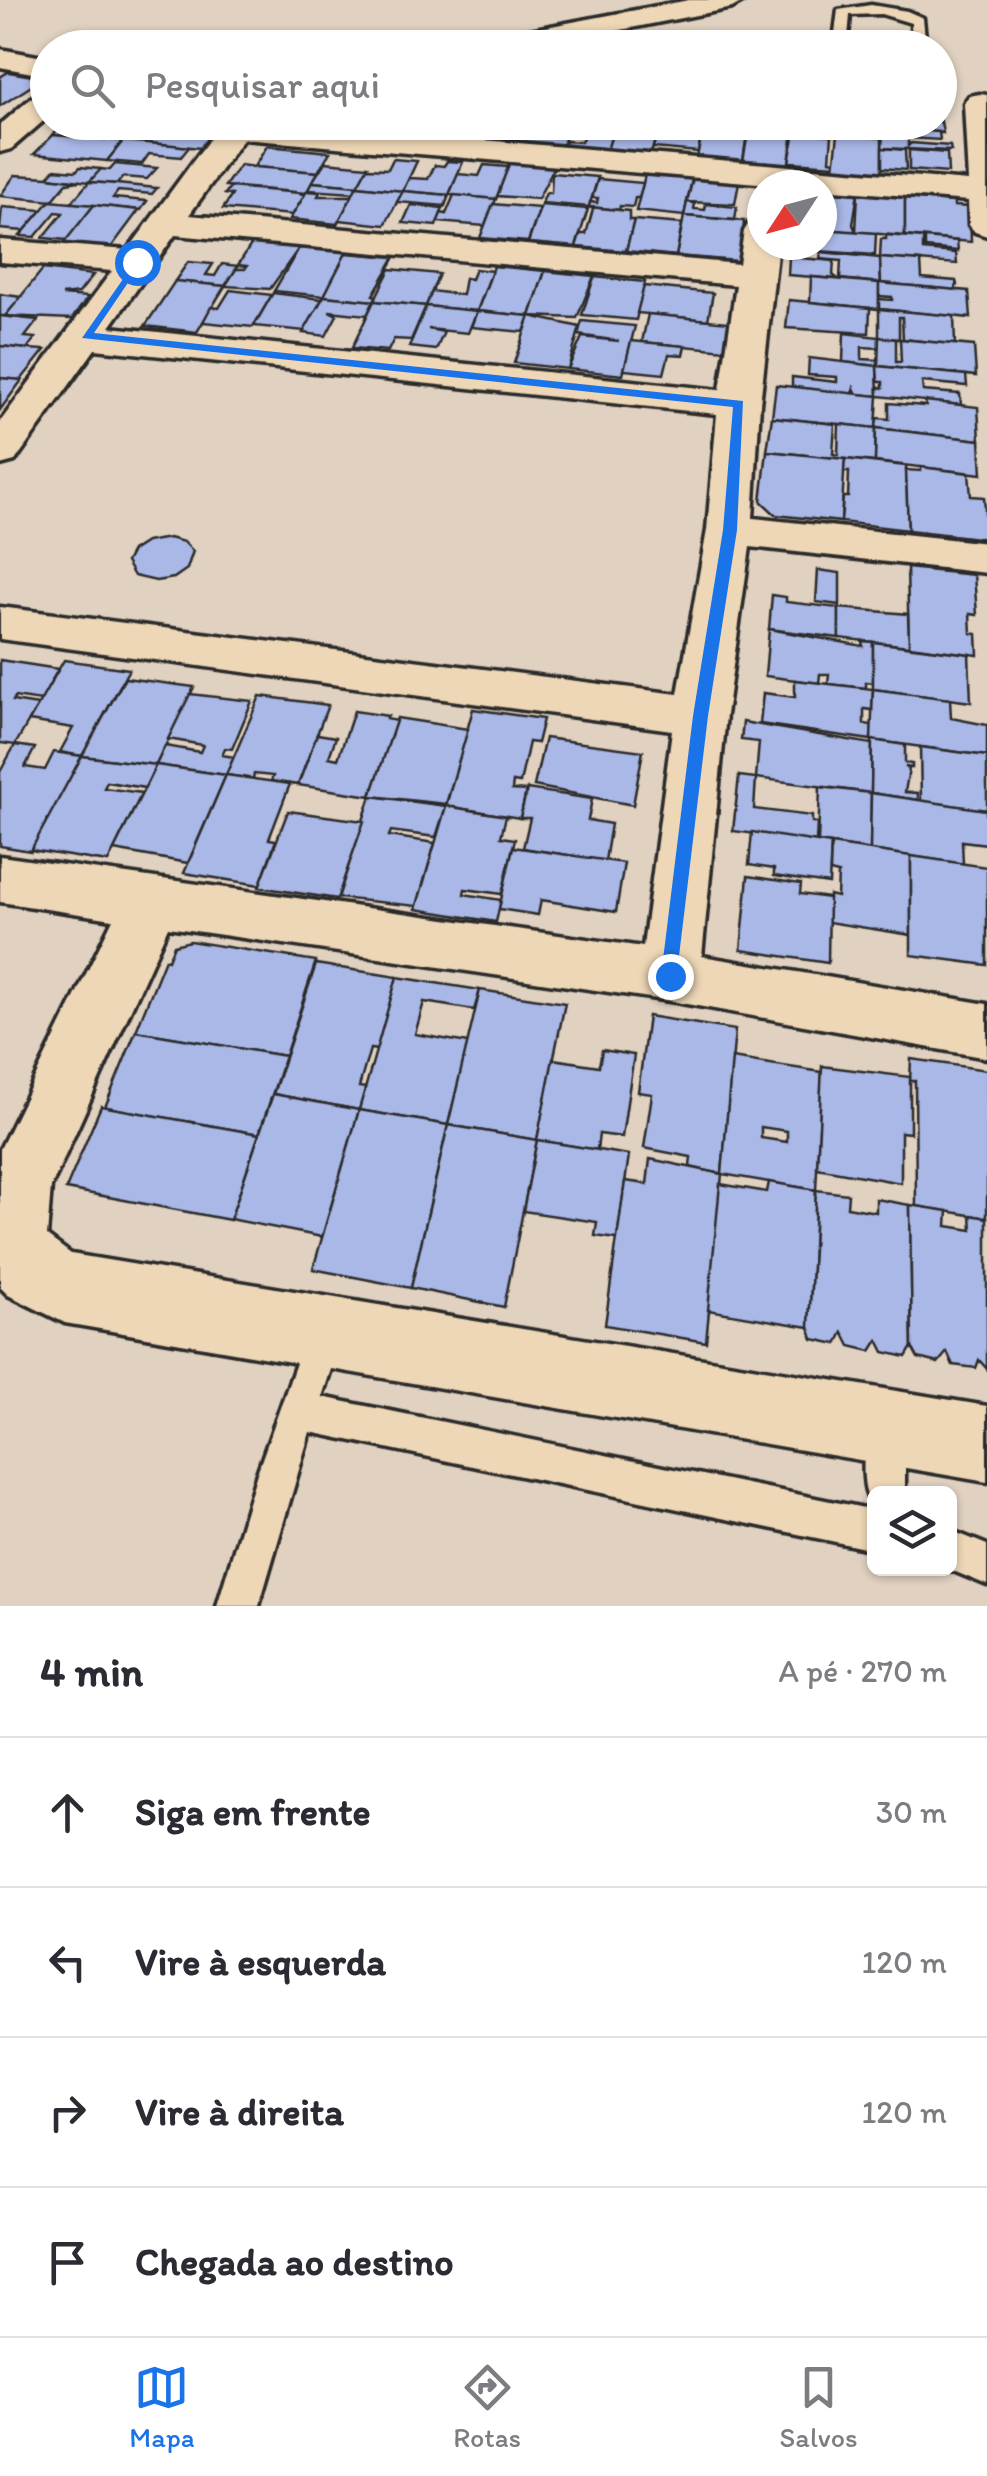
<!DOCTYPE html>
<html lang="pt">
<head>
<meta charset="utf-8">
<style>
	:root { --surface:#fff; --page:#f7f7f7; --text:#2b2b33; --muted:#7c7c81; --line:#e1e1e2; --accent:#1a73e8 }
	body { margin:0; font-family:Itim,sans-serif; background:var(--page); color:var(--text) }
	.controls { position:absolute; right:30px; bottom:30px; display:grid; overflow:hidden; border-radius:15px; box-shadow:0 2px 8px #0004 }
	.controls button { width:90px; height:90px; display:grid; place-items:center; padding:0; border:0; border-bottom:2px solid var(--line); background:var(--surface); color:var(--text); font:50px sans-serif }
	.compass { position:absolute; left:747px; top:170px; width:90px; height:90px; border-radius:50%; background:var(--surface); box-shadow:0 2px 8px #0004; rotate:234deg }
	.stop { position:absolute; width:30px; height:30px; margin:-22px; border:8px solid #1a73e8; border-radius:50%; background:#fff }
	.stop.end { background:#1a73e8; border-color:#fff; box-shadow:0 2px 10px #0008 }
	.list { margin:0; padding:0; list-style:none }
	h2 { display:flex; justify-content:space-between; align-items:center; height:130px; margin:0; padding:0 40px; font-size:42px }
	h2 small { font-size:32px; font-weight:400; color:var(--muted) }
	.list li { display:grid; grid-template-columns:65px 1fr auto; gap:30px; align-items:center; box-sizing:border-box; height:150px; padding:0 40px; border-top:2px solid var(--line) }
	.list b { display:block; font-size:38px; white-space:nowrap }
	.list em { font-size:32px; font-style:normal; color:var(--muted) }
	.icon { flex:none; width:55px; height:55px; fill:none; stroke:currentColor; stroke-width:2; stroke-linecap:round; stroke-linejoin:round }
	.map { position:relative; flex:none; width:987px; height:1606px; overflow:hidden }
	.search { position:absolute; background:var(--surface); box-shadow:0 2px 8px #0004; left:30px; right:30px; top:30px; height:110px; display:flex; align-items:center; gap:25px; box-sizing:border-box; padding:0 35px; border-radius:55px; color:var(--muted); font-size:38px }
	.sheet { height:730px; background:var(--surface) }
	nav { display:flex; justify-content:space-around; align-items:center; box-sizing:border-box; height:140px; border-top:2px solid var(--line); background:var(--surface); font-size:28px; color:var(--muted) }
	nav a { display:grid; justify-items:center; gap:5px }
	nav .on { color:var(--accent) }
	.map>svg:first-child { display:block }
	.building { fill:#aab8e8; stroke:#2b2b2b; stroke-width:2.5; fill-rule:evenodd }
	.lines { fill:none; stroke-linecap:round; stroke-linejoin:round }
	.service-casing { stroke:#2b2b2b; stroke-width:7 }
	.minor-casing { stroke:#2b2b2b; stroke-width:7 }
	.tertiary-casing { stroke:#2b2b2b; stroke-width:7 }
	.path { stroke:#2b2b2b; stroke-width:4; stroke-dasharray:4 4; stroke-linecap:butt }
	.service { fill:#eed7b6; fill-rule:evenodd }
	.minor { fill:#eed7b6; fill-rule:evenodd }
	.tertiary { fill:#eed7b6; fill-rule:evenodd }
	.route { fill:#1a73e8 }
</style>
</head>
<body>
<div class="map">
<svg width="987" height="1606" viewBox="0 0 987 1606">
	<rect width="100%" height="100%" fill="#e0d1c0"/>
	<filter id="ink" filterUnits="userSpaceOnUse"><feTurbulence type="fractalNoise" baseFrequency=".01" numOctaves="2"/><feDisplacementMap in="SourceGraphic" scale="20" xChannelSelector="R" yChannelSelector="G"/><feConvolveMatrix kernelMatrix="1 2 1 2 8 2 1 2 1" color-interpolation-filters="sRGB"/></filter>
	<g filter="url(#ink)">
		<!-- building -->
		<g class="building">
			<polygon points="8,72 9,72 44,78 0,106 0,77"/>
			<polygon points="940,116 943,133 883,128 883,122 940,122"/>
			<polygon points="64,122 138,122 132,130 116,132 110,140 53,135"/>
			<polygon points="138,122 144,122 215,129 201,148 123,141"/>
			<polygon points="406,122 482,122 476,137 410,131 404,128"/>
			<polygon points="482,122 526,122 519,139 487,136 491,129 479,128"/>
			<polygon points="526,122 571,122 562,147 517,143"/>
			<polygon points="571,122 616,122 608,149 563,146 565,141 581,142 584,135 567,133"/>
			<polygon points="616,122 660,122 651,154 607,150"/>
			<polygon points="660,122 704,123 701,135 697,135 701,138 698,152 653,148"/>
			<polygon points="749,122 793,123 793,130 749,127"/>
			<polygon points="798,122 838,122 832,127 838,127 837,134 793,130 794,124 801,124"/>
			<polygon points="838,122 883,122 883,133 838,129"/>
			<polygon points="704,123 717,124 715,130 747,133 743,161 697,157"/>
			<polygon points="749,127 793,130 789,165 743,161"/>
			<polygon points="883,128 939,132 940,140 908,138 908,146 911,143 950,146 951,151 882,148"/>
			<polygon points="795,132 832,135 830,160 835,161 835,165 789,162"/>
			<polygon points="838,134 882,138 882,173 834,168"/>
			<polygon points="53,135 66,136 123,141 107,161 34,154"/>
			<polygon points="123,141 173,145 189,147 181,157 149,154 142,164 107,161"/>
			<polygon points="267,146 330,152 318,172 254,167"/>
			<polygon points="882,148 905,150 906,170 882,168"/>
			<polygon points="909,150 947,153 948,173 909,170"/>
			<polygon points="393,159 417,161 403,191 357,186 367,168 388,169"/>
			<polygon points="447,161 463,162 449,195 403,191 409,178 428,179 435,165 444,166"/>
			<polygon points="325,162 368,166 357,186 312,182"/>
			<polygon points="509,163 554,167 538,199 497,196"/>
			<polygon points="115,164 157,168 147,179 123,177 117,184 89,182 100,169 110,170"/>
			<polygon points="240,165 254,167 318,172 306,193 225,186"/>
			<polygon points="484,165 508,167 496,199 449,195 458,174 479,176"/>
			<polygon points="80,167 101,169 89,182 48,177 55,169 76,171"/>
			<polygon points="552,173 598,177 589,207 542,203 546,193 551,193"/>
			<polygon points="15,175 48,177 79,181 67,183 52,201 0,196"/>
			<polygon points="645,175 692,179 684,216 636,211"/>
			<polygon points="693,178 739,182 735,204 687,202"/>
			<polygon points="598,179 643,183 639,198 635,198 633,207 620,206 619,210 589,207 590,202 597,203 598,198 592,198"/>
			<polygon points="89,182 117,184 157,188 152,194 118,191 113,198 147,201 141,210 71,203"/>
			<polygon points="312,182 357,186 354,193 308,190"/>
			<polygon points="357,186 403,191 385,225 339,220"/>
			<polygon points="230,187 300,193 305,195 293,215 223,209 232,195 225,194"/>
			<polygon points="822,190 858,193 853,224 856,232 822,229"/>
			<polygon points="307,191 320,192 318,196 352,196 337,224 290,219"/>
			<polygon points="403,191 449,195 445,206 397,202"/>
			<polygon points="858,193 905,198 905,236 856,232"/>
			<polygon points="454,195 496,199 485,226 437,222 441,213 446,214"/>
			<polygon points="905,198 954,202 954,206 970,207 971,242 905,236"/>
			<polygon points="50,201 94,205 67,240 43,238 63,213 56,212 35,237 20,236"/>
			<polygon points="687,202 695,203 694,209 705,210 706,204 737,207 735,220 684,216"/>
			<polygon points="493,204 540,208 528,242 480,238"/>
			<polygon points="94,205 139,210 110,249 63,244"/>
			<polygon points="411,205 443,208 436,226 403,223"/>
			<polygon points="541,205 588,209 576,247 528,243"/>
			<polygon points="2,207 42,210 24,231 0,229"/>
			<polygon points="589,207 629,211 629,220 634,220 626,251 576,247 580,234 586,234 593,209"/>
			<polygon points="684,216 744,221 742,247 737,261 676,256"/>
			<polygon points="634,220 682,224 676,256 626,251"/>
			<polygon points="822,229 876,233 875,255 789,249 790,245 822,245"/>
			<polygon points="886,235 923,238 923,250 956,253 957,264 880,258 881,239 886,239"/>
			<polygon points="925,238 957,241 958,251 925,248"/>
			<polygon points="252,243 299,248 270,289 225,286 236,269 245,269 247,266 238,265"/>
			<polygon points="299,248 347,252 324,296 274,291"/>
			<polygon points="821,252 880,258 881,283 840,279 841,261 820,259"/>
			<polygon points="346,253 395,257 373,295 377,296 374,301 324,296"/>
			<polygon points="789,257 834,261 833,275 838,279 788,275"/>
			<polygon points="880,258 921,261 922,278 956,281 957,285 955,290 881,283"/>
			<polygon points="188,262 213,264 206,275 215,276 222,264 238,266 225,286 175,281"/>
			<polygon points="494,266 545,271 530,316 477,311"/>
			<polygon points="43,269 93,275 79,293 62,295 88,297 72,319 5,316"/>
			<polygon points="390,269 439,274 426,306 374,301"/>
			<polygon points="475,269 492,271 477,311 426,306 432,291 462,295 465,278 471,279"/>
			<polygon points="545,271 594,276 577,318 530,316"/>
			<polygon points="594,277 645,282 636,320 582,315"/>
			<polygon points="811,277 879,283 879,309 810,302"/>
			<polygon points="175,281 225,286 197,332 145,326"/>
			<polygon points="879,283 969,291 971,318 879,309 879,299 892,300 892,297 879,296"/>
			<polygon points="644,286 713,293 708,320 637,313"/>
			<polygon points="230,290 272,295 253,327 203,322 211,307 219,308"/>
			<polygon points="273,293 322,299 305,331 254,326"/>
			<polygon points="0,294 21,297 5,316 0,316"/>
			<polygon points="324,296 374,301 367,315 329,311 337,315 326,336 303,333"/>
			<polygon points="789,300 870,308 869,333 786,328"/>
			<polygon points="374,301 426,306 411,340 394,339 388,351 352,348"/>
			<polygon points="426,306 477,311 468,333 428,329 444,332 436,350 409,347"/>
			<polygon points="879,309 954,316 955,345 903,339 902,317 899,317 899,339 879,337"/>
			<polygon points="477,311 530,316 524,332 471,327"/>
			<polygon points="648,314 729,322 725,350 642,342"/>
			<polygon points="0,316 38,320 25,337 35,338 27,349 0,346"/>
			<polygon points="530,316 580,327 568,369 514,363"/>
			<polygon points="582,321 635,326 623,375 568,369 582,337 619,341 578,335"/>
			<polygon points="844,333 879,337 879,348 862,347 862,359 878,360 878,366 843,362"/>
			<polygon points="879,337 896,339 896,362 901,362 900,339 974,346 976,376 878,366"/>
			<polygon points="631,341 642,342 685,346 683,355 669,354 664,374 624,370"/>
			<polygon points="0,346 27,349 45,350 21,380 0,378"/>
			<polygon points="809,358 877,366 878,396 857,394 854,388 853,394 792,387 792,377 837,382 837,377 808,375"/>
			<polygon points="877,366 966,375 967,386 922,382 923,391 960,394 961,405 878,396 878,387 883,388 883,382 878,382"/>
			<polygon points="0,378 22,380 0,410"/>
			<polygon points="776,385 878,396 876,428 772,417"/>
			<polygon points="925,401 978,407 980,440 876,428 877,418 889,419 889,403 926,406"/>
			<polygon points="772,417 835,424 833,454 838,455 839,424 876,428 875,462 767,451"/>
			<polygon points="876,428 980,440 982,474 875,462"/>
			<polygon points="767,451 845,459 841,522 776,515 761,501"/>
			<polygon points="845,459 906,466 908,530 841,522 843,497 848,497 849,472 844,472"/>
			<polygon points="921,467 969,473 971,496 984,497 987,539 908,530 906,470 921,471"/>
			<polygon points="169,538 184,542 193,551 187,569 174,578 156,581 134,576 126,562 132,551 146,542"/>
			<polygon points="907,568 974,575 977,615 970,614 971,633 977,634 978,655 909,646"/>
			<polygon points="818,570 840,573 840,605 816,602"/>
			<polygon points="772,595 786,597 786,602 839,608 839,638 769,629"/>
			<polygon points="839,608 908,614 909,646 839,638"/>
			<polygon points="769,629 863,646 862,641 873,642 873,683 866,682 866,688 828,684 829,674 820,674 819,683 765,676"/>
			<polygon points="873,642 969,654 971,702 873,689"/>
			<polygon points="0,660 58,669 41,701 15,697 13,701 38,705 15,745 0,743"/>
			<polygon points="64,660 129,669 82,756 60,752 73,728 29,721"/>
			<polygon points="125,678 194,687 156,765 82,756"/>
			<polygon points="795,680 873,689 872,710 864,709 864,724 872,725 871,740 760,724 763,693 795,697"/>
			<polygon points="873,689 950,699 951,718 987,725 987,756 871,740"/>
			<polygon points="190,694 252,701 232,749 225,748 222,755 234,757 226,775 156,765 165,746 200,752 203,745 168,739"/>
			<polygon points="260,696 328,705 298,785 271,781 273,776 254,774 253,779 226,775"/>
			<polygon points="473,709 543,719 537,743 529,742 520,783 513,782 512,790 526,791 520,818 446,806"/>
			<polygon points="354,711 388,716 386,719 397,721 371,796 298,785 317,734 336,737 329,757 338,759"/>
			<polygon points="397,718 468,729 446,804 371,796"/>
			<polygon points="743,722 872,744 871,793 756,778 759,742 741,740"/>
			<polygon points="545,738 643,751 633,805 534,786"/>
			<polygon points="872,740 905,745 905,763 912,764 912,768 905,767 909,769 905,792 918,793 918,800 871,793"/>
			<polygon points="15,745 35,748 25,767 45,770 54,752 82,756 31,851 0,846 0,772"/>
			<polygon points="920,747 987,756 987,810 921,801"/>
			<polygon points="82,756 156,765 145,788 107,782 104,788 142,793 108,862 31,850"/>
			<polygon points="156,765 226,775 188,863 114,850"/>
			<polygon points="226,775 290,784 269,839 276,840 260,885 184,873"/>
			<polygon points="739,776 756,778 754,809 812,816 812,822 817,823 816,842 733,831"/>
			<polygon points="820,787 871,793 870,850 818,842"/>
			<polygon points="527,789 592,799 588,820 611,824 605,861 523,848 530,818 520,818"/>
			<polygon points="871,793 986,810 987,844 962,841 963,864 870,850"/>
			<polygon points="371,796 446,806 436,837 391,831 389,836 435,843 417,906 338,898"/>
			<polygon points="446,806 506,816 501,837 515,839 502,894 465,889 464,894 501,900 496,922 416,909"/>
			<polygon points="288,811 364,821 337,899 259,887"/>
			<polygon points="752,832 831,844 829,884 774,876 774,869 749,865"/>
			<polygon points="831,844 911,856 911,935 828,922 829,895 837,897 838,874 830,872"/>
			<polygon points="513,847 624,863 616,912 541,900 538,915 499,909"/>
			<polygon points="911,856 987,867 987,965 911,955"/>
			<polygon points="748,876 801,884 800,894 829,898 828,963 741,950"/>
			<polygon points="190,941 316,961 285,1056 136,1031 165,959 168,960 174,945"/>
			<polygon points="316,964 397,977 377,1050 370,1049 359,1087 366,1088 359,1110 273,1094"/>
			<polygon points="397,977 480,990 474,1010 424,1002 415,1034 468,1043 448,1125 359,1110"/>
			<polygon points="480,990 565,1003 537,1140 448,1125"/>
			<polygon points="648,1016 735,1030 722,1174 690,1167 691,1157 644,1148 652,1094 638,1092"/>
			<polygon points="136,1031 285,1056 259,1134 105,1107"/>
			<polygon points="602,1050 634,1055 622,1137 599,1134 597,1150 537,1140 553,1059 599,1066"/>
			<path d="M732 1058 822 1072 816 1190 722 1174ZM761 1127 787 1131V1142L761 1138Z"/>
			<polygon points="911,1059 987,1070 987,1218 916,1206 915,1081 910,1081"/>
			<polygon points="822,1066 910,1077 910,1133 901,1132 901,1183 817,1168"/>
			<polygon points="273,1094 359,1110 322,1237 230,1219"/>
			<polygon points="101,1106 259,1134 230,1220 66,1189"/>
			<polygon points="359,1110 448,1125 411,1288 313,1269"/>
			<polygon points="448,1125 537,1140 504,1307 411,1288"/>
			<polygon points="537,1140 629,1155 617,1239 595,1236 597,1222 523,1211"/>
			<polygon points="650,1159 722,1174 706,1342 605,1325 625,1181 647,1184"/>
			<polygon points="769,1182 816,1190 809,1327 708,1310 720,1184 767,1192"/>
			<polygon points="816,1190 848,1194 847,1207 876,1212 876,1199 910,1205 912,1347 906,1357 884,1352 878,1340 871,1351 850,1346 843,1332 837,1344 813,1339 809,1327"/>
			<polygon points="910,1205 948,1211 947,1226 972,1230 971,1215 987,1218 987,1369 979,1360 976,1368 953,1365 947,1352 938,1363 918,1358 912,1347"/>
		</g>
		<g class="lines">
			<defs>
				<g id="service">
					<polygon points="871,5 907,11 923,18 926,48 912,48 911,23 881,14 850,15 847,48 833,48 838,10"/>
					<polygon points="325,1314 338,1319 343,1332 322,1397 874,1510 874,1550 310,1432 259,1606 217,1606 257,1473 307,1332 312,1319"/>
					<path d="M886 1411 900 1416 905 1430V1494H874V1509C858 1490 863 1440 872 1416Z"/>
					<polygon points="950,1530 987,1545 987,1585 946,1568 950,1568"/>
				</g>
				<g id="minor">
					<polygon points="48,91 48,117 11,149 0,152 0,125 37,93"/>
					<path d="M980 94 987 95V236L975 232 969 225 968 201 822 189V185H780L243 139 189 215 739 264 744 231 749 223 762 220V245H778L760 404 753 518 987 543V573L750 547 726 715 702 956 987 1004V1058L670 1001 168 927 51 1187 47 1236 71 1254 987 1406V1482L65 1323 8 1295 0 1287V1149L113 919 0 902V856L643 947 672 730 0 639V607L678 694 707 530 717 414 95 349 15 461 0 465V422L112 271 0 262V240L128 250 222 122H271L968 181 964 103 969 96ZM175 235 736 285 720 390 110 327Z"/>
				</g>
				<g id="tertiary">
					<polygon points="689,0 746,0 732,8 530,48 468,48 482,39"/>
					<polygon points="0,49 48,58 48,76 0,67"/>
				</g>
			</defs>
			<!-- service casing -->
			<use href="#service" class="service-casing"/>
			<!-- minor casing -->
			<use href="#minor" class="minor-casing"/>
			<!-- tertiary casing -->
			<use href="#tertiary" class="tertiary-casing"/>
			<!-- path -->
			<polyline class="path" points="371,48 449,35"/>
			<!-- service -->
			<use href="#service" class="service"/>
			<!-- minor -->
			<use href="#minor" class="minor"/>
			<!-- tertiary -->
			<use href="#tertiary" class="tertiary"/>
		</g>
	</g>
	<!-- route -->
	<polygon class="route" points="137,259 142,262 94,333 743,401 737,530 708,716 676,981 663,981 661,976 693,716 723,530 733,407 82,338"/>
</svg>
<div class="controls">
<button><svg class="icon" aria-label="layers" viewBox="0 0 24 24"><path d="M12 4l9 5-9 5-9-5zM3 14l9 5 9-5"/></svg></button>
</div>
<svg class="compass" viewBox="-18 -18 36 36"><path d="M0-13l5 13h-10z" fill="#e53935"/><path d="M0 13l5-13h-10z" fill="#7c7c81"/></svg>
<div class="stop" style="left:137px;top:262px"></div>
<div class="stop end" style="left:670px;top:976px"></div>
<div class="search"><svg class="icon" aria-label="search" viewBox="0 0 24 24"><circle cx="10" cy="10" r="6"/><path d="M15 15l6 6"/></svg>Pesquisar aqui</div>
</div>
<section class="sheet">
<h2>4 min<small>A pé · 270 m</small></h2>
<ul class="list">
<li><svg class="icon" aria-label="ahead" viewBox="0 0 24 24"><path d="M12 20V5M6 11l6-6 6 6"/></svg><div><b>Siga em frente</b></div><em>30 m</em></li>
<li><svg class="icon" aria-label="left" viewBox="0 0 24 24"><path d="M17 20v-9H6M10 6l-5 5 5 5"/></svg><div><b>Vire à esquerda</b></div><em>120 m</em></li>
<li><svg class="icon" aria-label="right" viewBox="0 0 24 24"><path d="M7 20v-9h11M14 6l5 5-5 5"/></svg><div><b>Vire à direita</b></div><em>120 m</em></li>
<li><svg class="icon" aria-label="arrive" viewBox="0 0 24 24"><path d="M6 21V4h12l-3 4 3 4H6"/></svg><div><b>Chegada ao destino</b></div></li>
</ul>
</section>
<nav>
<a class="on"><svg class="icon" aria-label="map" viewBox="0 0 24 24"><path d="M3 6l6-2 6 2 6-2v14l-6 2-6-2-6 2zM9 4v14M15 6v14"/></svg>Mapa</a>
<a><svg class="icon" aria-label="directions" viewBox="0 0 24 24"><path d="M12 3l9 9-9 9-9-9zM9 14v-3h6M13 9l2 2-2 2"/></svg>Rotas</a>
<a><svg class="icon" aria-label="saved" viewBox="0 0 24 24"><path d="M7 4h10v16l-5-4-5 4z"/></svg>Salvos</a>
</nav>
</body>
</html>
